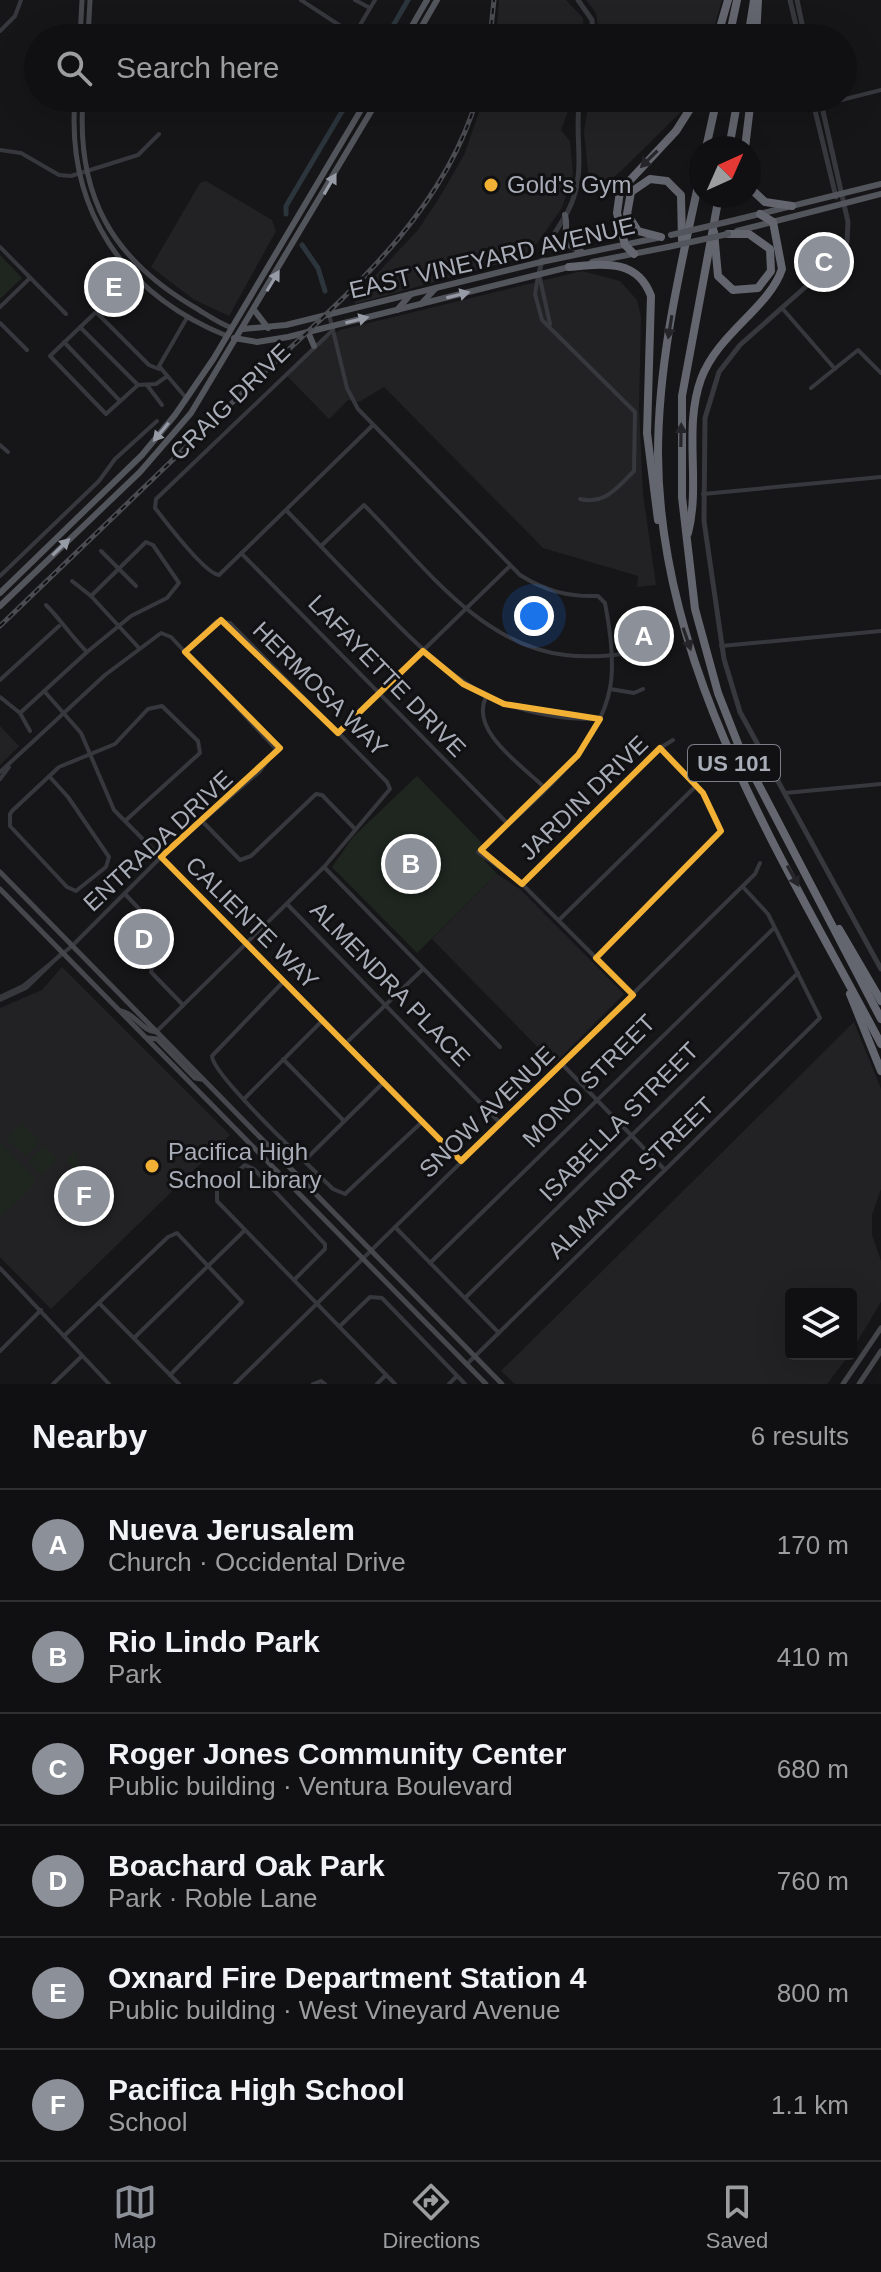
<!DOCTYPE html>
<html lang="en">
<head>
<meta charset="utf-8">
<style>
	:root { --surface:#101012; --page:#19191b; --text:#f1f3f6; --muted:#9c9d9f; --line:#303032; --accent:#8c9099 }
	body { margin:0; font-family:Arial,sans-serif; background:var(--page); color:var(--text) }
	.controls { position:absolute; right:24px; bottom:24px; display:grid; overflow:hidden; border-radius:8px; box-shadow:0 8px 32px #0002 }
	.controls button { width:72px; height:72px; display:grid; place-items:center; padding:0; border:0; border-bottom:2px solid var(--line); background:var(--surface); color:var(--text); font:40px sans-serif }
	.compass { position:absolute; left:689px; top:136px; width:72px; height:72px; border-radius:50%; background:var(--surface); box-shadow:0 8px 32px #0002; rotate:45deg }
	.you { position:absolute; left:534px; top:616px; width:28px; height:28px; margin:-20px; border:6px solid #fff; border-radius:50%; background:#1a73e8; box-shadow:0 0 0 12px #1a73e833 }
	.badge { display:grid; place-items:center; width:52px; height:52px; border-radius:50%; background:var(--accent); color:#fff; font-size:26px; font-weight:700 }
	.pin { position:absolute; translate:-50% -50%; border:4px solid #fff; box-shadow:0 2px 8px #0006 }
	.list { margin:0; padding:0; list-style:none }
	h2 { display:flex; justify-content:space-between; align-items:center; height:104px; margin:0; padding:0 32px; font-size:34px }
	h2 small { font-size:26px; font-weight:400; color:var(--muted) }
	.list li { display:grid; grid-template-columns:52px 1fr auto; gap:24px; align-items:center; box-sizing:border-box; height:112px; padding:0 32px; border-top:2px solid var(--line) }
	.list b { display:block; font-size:30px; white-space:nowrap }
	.list p { margin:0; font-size:26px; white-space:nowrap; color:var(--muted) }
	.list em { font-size:26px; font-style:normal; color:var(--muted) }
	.icon { flex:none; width:44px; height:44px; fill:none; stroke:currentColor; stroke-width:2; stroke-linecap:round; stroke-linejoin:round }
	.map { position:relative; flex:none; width:881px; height:1384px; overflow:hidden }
	.search { position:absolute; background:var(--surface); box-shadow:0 8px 32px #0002; left:24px; right:24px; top:24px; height:88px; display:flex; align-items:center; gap:20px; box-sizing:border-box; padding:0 28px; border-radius:44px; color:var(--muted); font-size:30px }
	.sheet { height:776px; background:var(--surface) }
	nav { display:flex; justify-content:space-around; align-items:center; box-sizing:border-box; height:112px; border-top:2px solid var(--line); background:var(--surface); font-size:22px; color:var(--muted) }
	nav a { display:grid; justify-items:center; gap:4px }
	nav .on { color:var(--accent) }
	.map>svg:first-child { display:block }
	.built { fill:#222225 }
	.green { fill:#1e261f }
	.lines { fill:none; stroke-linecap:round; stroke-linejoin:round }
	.canal { stroke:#2c353c; stroke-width:5 }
	.minor { stroke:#37383d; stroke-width:4 }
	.tertiary { stroke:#37383d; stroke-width:5 }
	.secondary { stroke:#45474d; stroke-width:5 }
	.primary { stroke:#53555c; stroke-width:6 }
	.motorway { stroke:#63666e; stroke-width:8 }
	.rail-casing { stroke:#4a4c52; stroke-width:5 }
	.rail { stroke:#111113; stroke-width:2; stroke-dasharray:6; stroke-linecap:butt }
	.primary-bridge { stroke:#53555c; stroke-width:6 }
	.oneway { fill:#26262a }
	.oneway2 { fill:#979ba6 }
	.marked { fill:none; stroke:#f2b134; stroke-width:6; stroke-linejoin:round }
	.poi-dot { fill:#f2b134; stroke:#111113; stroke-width:3 }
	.labels { text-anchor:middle; stroke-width:6; stroke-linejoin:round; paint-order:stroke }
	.shield { fill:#111113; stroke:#7b7e86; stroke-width:2 }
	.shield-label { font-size:22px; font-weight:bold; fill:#a8adb8 }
	.poi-label { font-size:24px; fill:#a8adb8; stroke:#111113; text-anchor:start }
	.street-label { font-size:24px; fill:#a8adb8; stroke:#111113 }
</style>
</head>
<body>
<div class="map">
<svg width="881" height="1384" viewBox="0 0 881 1384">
	<rect width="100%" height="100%" fill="#161618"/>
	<!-- built -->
	<g class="built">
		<polygon points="499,0 566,0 583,18 584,38 496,38"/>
		<polygon points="586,0 722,0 711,38 600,38 596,13"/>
		<polygon points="484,98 573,98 561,130 570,141 573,174 562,208 528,256 355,304 354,298 418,230 441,195 464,155"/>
		<polygon points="589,98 689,98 683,110 621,171 611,179 589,181 584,132"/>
		<polygon points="206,181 272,220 276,231 229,316 193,299 151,267 200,183"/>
		<polygon points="582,271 620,281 637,300 641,316 639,408 643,494 656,585 637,587 638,576 543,548 384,387 359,402 348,400 329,419 287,376 327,338 340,330"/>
		<polygon points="0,726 19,746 0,765"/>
		<polygon points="497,874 520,889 624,994 554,1064 432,939"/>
		<polygon points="62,967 230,1135 51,1309 0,1257 0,1008 42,990"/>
		<polygon points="854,1022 881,1089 881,1189 872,1215 872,1235 881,1261 881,1302 851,1352 851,1294 791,1294 791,1354 850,1354 827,1384 515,1384 501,1371"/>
	</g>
	<!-- green -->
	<g class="green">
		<polygon points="0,255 22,278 0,299"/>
		<polygon points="417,776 481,842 485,861 497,874 417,953 332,867 353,837"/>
		<polygon points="142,918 162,943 147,960 124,936"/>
		<polygon points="22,1123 38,1139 38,1145 26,1156 6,1139"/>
		<polygon points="0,1142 34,1177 34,1186 0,1217"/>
		<polygon points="41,1147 47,1147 58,1159 42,1175 29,1162"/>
		<polygon points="76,1150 78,1163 97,1182 92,1187 66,1160"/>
	</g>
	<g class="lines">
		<!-- canal -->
		<g class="canal">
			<polyline points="386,38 408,0"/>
			<polyline points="286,214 286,206 350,98"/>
			<polyline points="302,245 318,268 325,291"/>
		</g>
		<!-- minor -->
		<g class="minor">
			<polyline points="301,0 359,38"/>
			<polyline points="355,0 370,8"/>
			<polyline points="0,31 15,16 21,0"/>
			<polyline points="354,35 375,0"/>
			<polyline points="814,107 881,90"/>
			<polyline points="0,150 21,153 59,175 71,176 138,155 159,134"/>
			<polyline points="0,247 66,314"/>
			<polyline points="539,274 550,324"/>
			<path d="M538 276 535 294 542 320 635 412 634 471C618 487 605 505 580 499"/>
			<polyline points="0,307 30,278"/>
			<polyline points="782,308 835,369"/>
			<path d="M329 314 347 388 358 409 520 575C545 591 569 597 598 596L605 603C610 629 615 662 610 688 598 754 525 808 478 852L522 884 633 995"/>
			<polyline points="0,323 27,350"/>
			<polyline points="80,327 138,385"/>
			<path d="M333 330 156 499 155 508C165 521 205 574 219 575L373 425"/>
			<polyline points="64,342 120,401"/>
			<polyline points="159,369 149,365 96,312 50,356 106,414 138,385 156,384 166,377"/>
			<polyline points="147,385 162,405"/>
			<polyline points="811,388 858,350 881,373"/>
			<polyline points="187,399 159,366 188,316"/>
			<polyline points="0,445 8,452"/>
			<polyline points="703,494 881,477"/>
			<path d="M286 510C317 542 348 575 380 607 447 676 498 721 600 719"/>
			<path d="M321 546 364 505C422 563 479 645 565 655 597 659 630 653 662 649"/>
			<polyline points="101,551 136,586"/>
			<polyline points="241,553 508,824"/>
			<polyline points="0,576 99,481 115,459 157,421"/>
			<polyline points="72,581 91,596 139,648"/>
			<path d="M46 605C61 620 71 636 87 652"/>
			<polyline points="721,646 881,631"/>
			<polyline points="0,680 59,626"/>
			<polyline points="610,689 634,693 643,689"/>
			<polyline points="45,692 81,733 114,810 461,1161"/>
			<polyline points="0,697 20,713 30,731"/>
			<path d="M486 697C469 731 523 766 545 788"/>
			<polyline points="20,713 87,652 131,616 167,598 179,583 153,545 146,542 91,596"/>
			<polyline points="338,733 510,566"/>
			<polyline points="0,772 105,675 161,633 171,637 276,749 260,771 161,857 72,946 23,986 0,997"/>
			<polyline points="49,776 68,797 109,857 106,867 76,891 67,887 10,826 10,814 12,811 59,767 115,744 148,709 162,706 198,741 200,753 125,821"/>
			<polyline points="0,779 9,767"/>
			<polyline points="785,793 881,784"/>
			<polyline points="202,821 240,860 251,856 316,794 322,795 354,828"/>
			<polyline points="324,867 500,1047"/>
			<polyline points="522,884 660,748 673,740"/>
			<polyline points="125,894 163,934 166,946 154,961 151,972 183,1005"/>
			<polyline points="287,904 501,1124"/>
			<polyline points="559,920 697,785"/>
			<polyline points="596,958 721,831 703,793 660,748"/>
			<path d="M284 981 212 1056C212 1075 313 1169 333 1189L345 1194 423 1121"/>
			<polyline points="0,1000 26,988 61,954"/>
			<polyline points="156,1032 324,867 390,789 387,782 230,623 217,621 185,652"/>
			<polyline points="346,1043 423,969"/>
			<polyline points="283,1059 344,1121"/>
			<polyline points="562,1064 665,1170"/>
			<polyline points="244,1099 323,1020"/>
			<polyline points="305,1160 384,1082"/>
			<polyline points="395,1227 499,1333"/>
			<polyline points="430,1263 774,928"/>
			<polyline points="0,1268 109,1384"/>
			<polyline points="294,1280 325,1249 325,1244 254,1169 245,1165 217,1189 217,1201 395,1384"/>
			<polyline points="465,1298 798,973"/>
			<polyline points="100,1304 179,1384"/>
			<polyline points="340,1326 370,1297 382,1298 465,1384"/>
			<polyline points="64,1336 168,1237 177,1233 242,1302 170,1375"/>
			<polyline points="134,1338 244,1231"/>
			<polyline points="0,1351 41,1310"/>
			<polyline points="467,1364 820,1018 768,914 743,887"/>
			<polyline points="53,1384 82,1356"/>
			<polyline points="235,1384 755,874 760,863"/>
			<polyline points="313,1384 321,1381 325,1384"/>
			<polyline points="377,1384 386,1375"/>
			<polyline points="449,1384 457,1376"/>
		</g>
		<!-- tertiary -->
		<g class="tertiary">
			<polyline points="578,0 592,20 593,38"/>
			<polyline points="790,0 799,38"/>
			<polyline points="797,0 805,38"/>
			<polyline points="812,98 836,197"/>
			<polyline points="820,98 848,222 847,242 837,259 740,345 719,372 705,418 704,521 724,659 740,712 881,969"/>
			<path d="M539 274C545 235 567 224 575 193 584 161 574 130 580 98"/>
		</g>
		<!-- secondary -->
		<g class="secondary">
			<polyline points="80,38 82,0"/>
			<polyline points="88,38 90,0"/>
			<path d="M75 98C66 209 123 294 227 336"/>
			<path d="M83 98C76 195 111 258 194 307 206 314 218 323 232 328"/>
			<polyline points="0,872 502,1384"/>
			<polyline points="0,889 486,1384"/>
			<path d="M121 1011C136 1014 142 1031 156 1032"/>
			<polyline points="148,1038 157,1039 195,1078 201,1079"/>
			<polyline points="843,1384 881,1328"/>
			<polyline points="859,1384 881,1351"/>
		</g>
		<!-- primary -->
		<g class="primary">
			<polyline points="405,38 427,0"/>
			<polyline points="415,38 437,0"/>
			<path d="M565 215C570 233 556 243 581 251"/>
			<polyline points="731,221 881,184"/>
			<polyline points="737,231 881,194"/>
			<polyline points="592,262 668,247"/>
			<polyline points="421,304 436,288"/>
			<polyline points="397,310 411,294"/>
			<polyline points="255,311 268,328"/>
			<polyline points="243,329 286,325 541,262 657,238"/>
			<polyline points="308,332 314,346"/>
			<polyline points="234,338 257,342 288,337 573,266"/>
			<polyline points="0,593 142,455 175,415 214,358 368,98"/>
			<polyline points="0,606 140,472 191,413 379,98"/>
		</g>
		<!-- motorway -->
		<g class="motorway">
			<polyline points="717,38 728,0"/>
			<polyline points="729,38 737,0"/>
			<polyline points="748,38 754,0"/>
			<polyline points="756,38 758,0"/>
			<polyline points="706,148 717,98"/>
			<polyline points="729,148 738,98"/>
			<polyline points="745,148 751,98"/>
			<path d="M701 172C681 265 658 359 658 454 659 670 784 859 881 1044"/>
			<polyline points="749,187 765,202 792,206"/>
			<polyline points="719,196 682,396 682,497 695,609 718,693 740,749 881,1019"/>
			<polyline points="714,232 718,276 733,290 758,288 771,271 770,249 749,234 728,234"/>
			<polyline points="661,237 638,231 627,214 631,192 650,179 667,181 681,195 682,240"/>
			<polyline points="634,254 625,245 617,213 620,191 676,131 697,98"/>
			<path d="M569 267C602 264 637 258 651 296L647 433 658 520"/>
			<path d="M688 533C701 483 683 429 701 379 718 333 769 308 782 269L773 222 760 214"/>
			<polyline points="839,929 881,1001"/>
			<polyline points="850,994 881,1071"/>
		</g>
		<defs>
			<g id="rail">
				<polyline points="490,38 494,0"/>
				<path d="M0 626C79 550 158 474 237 398 329 309 440 225 477 98"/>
			</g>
		</defs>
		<!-- rail casing -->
		<use href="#rail" class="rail-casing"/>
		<!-- rail -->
		<use href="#rail" class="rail"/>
		<!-- primary-bridge -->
		<g class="primary-bridge">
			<polyline points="671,235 731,221"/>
			<polyline points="668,247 728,234"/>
		</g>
	</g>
	<!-- one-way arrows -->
	<defs><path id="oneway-solid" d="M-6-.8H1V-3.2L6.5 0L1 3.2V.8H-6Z" transform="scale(2)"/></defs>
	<g class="oneway">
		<use href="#oneway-solid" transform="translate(649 159) rotate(135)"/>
		<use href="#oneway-solid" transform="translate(670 327) rotate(99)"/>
		<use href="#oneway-solid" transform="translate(681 435) rotate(-89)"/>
		<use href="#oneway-solid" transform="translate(687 639) rotate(71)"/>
		<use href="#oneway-solid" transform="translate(793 876) rotate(61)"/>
	</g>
	<g class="oneway2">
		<use href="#oneway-solid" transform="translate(330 184) rotate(-60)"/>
		<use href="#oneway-solid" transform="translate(273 281) rotate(-59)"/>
		<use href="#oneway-solid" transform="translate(458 295) rotate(-14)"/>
		<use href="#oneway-solid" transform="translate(357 320) rotate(-14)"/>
		<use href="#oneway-solid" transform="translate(161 432) rotate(130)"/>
		<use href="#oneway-solid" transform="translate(61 547) rotate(-44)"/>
	</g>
	<!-- marked area -->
	<path class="marked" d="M221 620 338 733 423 651 463 684 504 704 600 719 578 755 481 850 522 884 660 748 703 793 721 831 596 958 633 995 461 1161 161 857 280 748 185 652Z"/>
	<!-- markers -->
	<g class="poi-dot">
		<circle cx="491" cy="185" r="8"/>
		<circle cx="152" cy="1166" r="8"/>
	</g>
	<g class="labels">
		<!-- shield labels -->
		<rect class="shield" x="688" y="745" width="92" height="36" rx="6"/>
		<g class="shield-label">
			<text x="734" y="771">US 101</text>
		</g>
		<!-- poi labels -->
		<g class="poi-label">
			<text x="507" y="193">Gold's Gym</text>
			<text x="168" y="1160">Pacifica High<tspan x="168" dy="28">School Library</tspan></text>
		</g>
		<!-- street labels -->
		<g class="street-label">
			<text transform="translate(492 258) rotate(-13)" y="8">EAST VINEYARD AVENUE</text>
			<text transform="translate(230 402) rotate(-44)" y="8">CRAIG DRIVE</text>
			<text transform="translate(387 676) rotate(46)" y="8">LAFAYETTE DRIVE</text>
			<text transform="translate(320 689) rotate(45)" y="8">HERMOSA WAY</text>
			<text transform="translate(584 798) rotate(-44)" y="8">JARDIN DRIVE</text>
			<text transform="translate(158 841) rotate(-43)" y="8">ENTRADA DRIVE</text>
			<text transform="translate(252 923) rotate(45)" y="8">CALIENTE WAY</text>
			<text transform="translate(390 984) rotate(46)" y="8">ALMENDRA PLACE</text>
			<text transform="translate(589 1081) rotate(-45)" y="8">MONO STREET</text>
			<text transform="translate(487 1112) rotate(-44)" y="8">SNOW AVENUE</text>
			<text transform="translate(619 1122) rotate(-45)" y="8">ISABELLA STREET</text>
			<text transform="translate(631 1178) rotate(-44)" y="8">ALMANOR STREET</text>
		</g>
	</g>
</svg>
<div class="controls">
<button><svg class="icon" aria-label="layers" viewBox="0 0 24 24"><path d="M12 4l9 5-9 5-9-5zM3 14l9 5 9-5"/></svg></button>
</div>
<svg class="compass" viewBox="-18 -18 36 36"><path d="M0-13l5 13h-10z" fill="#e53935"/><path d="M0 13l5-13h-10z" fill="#9c9d9f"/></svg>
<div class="you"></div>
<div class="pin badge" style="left:644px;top:636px">A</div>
<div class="pin badge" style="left:411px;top:864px">B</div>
<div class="pin badge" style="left:824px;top:262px">C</div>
<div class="pin badge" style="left:144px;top:939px">D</div>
<div class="pin badge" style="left:114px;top:287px">E</div>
<div class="pin badge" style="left:84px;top:1196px">F</div>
<div class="search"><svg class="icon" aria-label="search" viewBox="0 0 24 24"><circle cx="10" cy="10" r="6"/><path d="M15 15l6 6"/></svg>Search here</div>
</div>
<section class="sheet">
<h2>Nearby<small>6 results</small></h2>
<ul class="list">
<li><span class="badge">A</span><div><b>Nueva Jerusalem</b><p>Church · Occidental Drive</p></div><em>170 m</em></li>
<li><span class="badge">B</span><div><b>Rio Lindo Park</b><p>Park</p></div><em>410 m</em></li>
<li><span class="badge">C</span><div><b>Roger Jones Community Center</b><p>Public building · Ventura Boulevard</p></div><em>680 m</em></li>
<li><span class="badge">D</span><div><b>Boachard Oak Park</b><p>Park · Roble Lane</p></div><em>760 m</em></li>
<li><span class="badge">E</span><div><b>Oxnard Fire Department Station 4</b><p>Public building · West Vineyard Avenue</p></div><em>800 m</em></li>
<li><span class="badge">F</span><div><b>Pacifica High School</b><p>School</p></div><em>1.1 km</em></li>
</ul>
</section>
<nav>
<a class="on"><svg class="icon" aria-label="map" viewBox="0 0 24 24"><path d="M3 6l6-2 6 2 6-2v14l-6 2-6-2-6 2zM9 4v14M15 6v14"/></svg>Map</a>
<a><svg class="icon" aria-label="directions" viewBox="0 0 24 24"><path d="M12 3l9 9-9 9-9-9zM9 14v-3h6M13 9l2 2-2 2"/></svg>Directions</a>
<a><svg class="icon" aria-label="saved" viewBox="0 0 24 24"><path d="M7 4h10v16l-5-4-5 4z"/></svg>Saved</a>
</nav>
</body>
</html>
